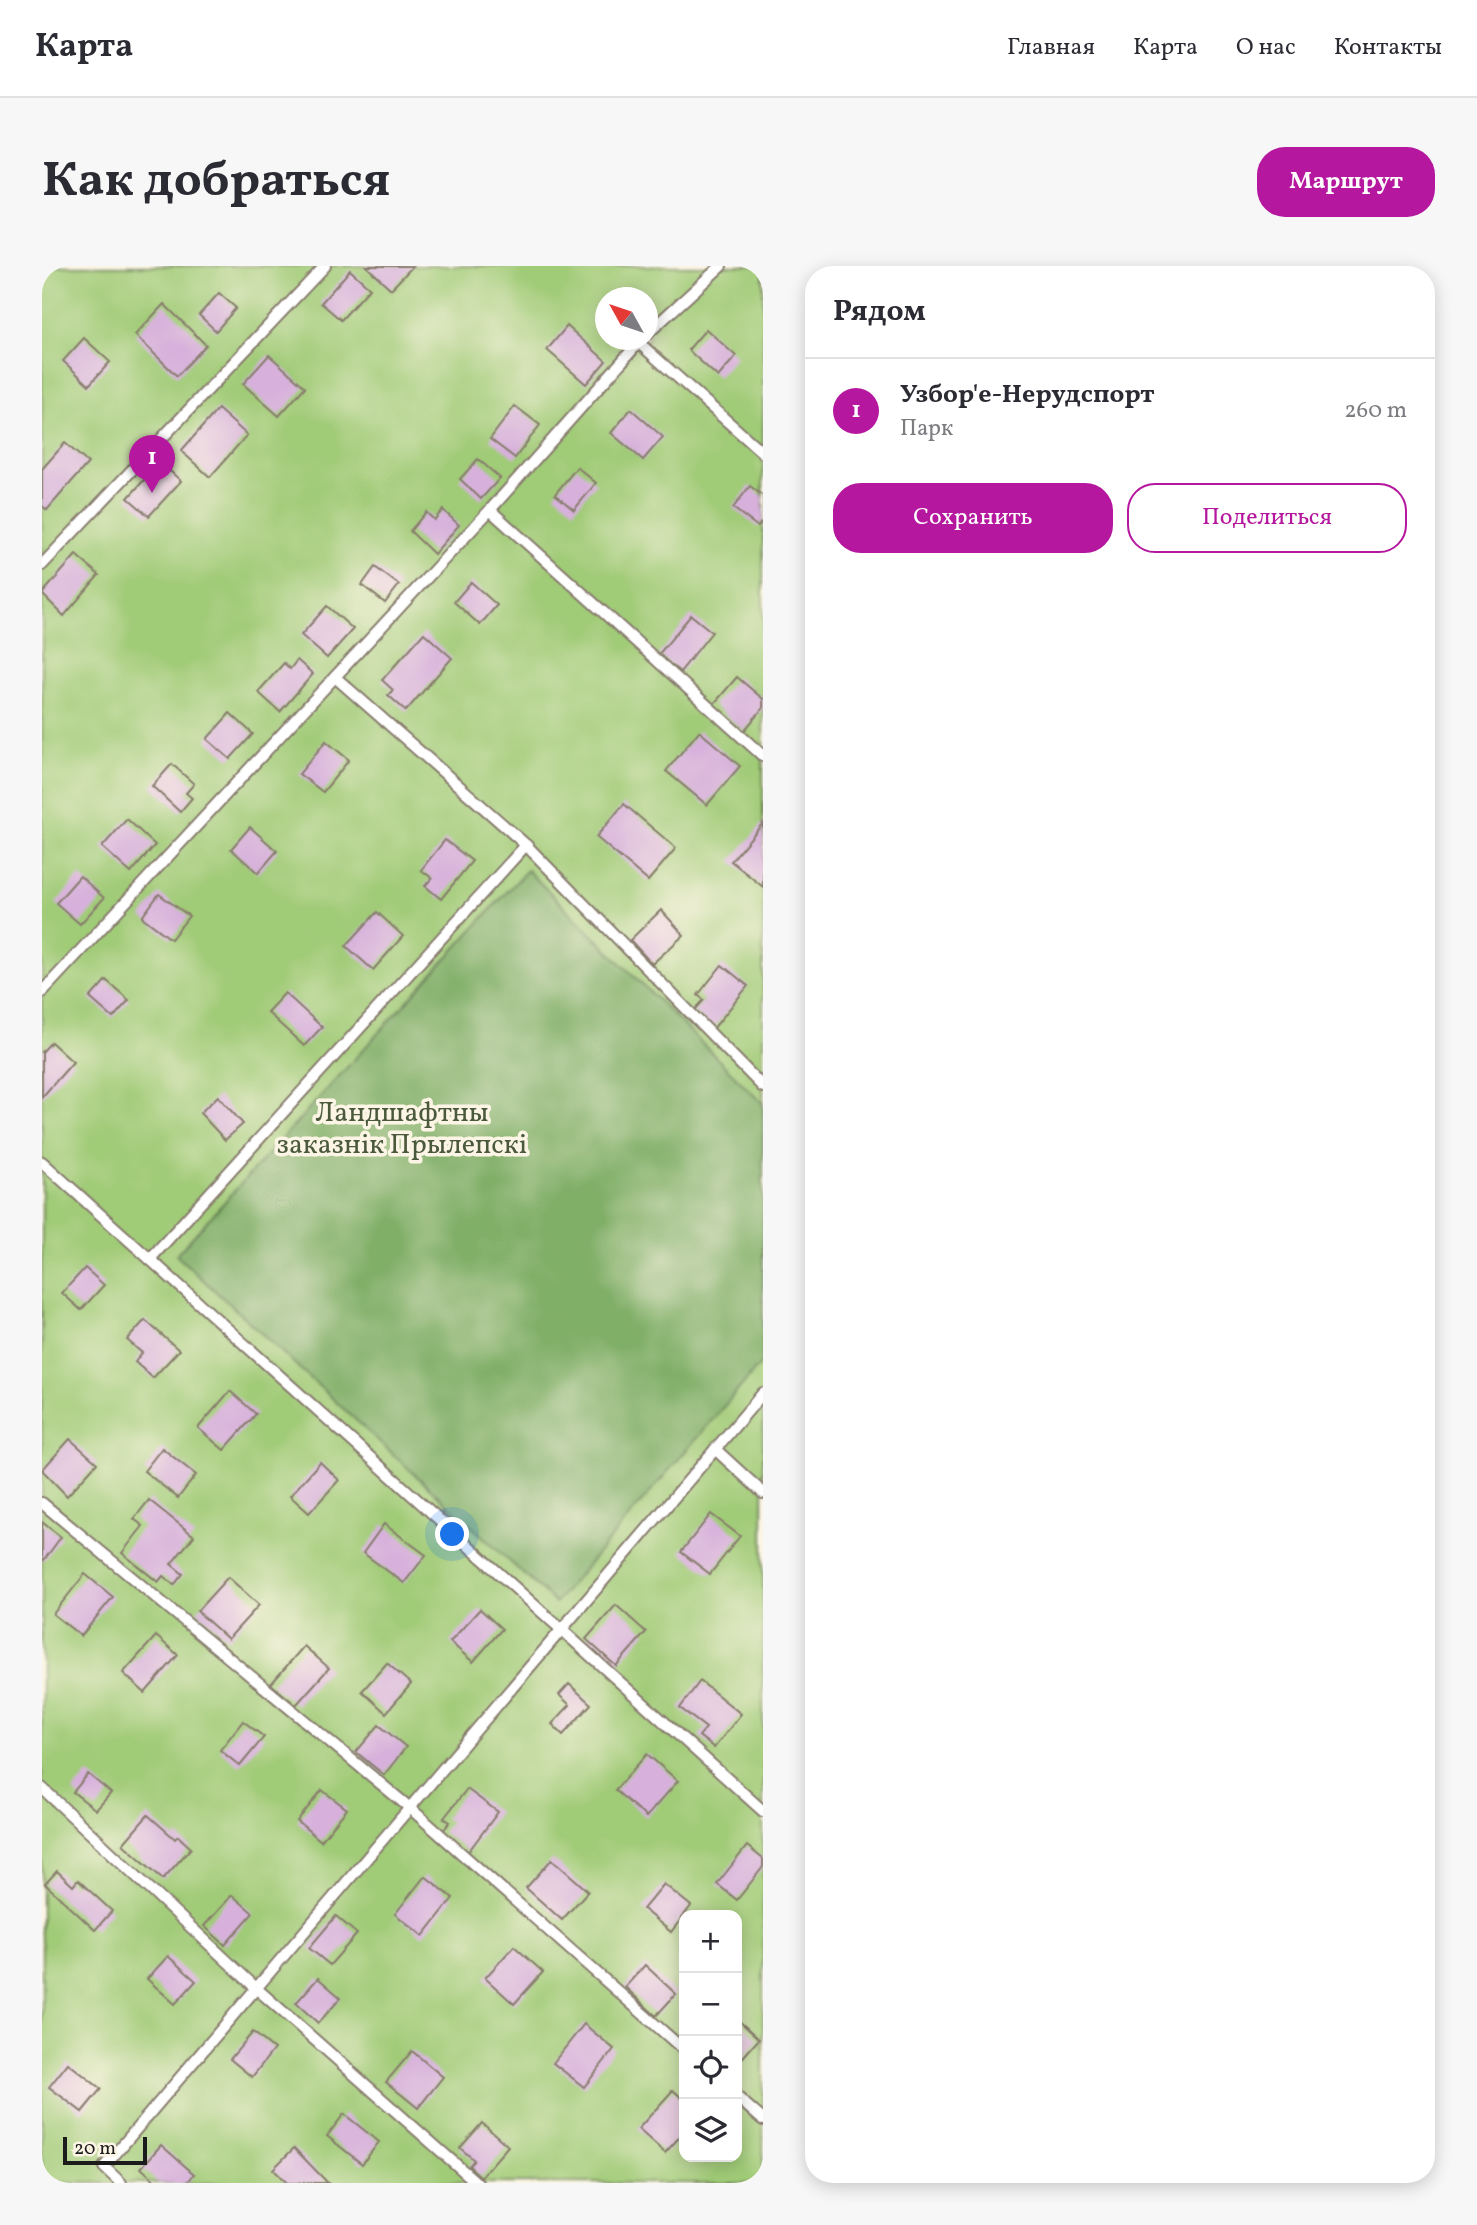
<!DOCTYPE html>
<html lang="ru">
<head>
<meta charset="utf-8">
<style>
	:root { --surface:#fff; --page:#f7f7f7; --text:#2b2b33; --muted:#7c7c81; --line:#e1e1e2; --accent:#b5179e }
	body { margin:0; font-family:Vollkorn,serif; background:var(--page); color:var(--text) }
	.controls { position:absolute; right:21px; bottom:21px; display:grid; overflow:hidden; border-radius:14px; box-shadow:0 4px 18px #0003 }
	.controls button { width:63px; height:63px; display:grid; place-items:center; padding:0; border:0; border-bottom:2px solid var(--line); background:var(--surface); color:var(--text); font:35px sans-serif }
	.compass { position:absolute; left:553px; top:21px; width:63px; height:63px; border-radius:50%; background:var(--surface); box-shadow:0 4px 18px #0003; rotate:310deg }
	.scale { position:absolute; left:21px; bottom:18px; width:84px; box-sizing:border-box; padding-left:7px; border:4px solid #1c1c1c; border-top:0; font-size:19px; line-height:24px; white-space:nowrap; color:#1c1c1c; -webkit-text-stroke:5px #fcf5e5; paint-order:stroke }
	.you { position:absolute; left:411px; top:1269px; width:24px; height:24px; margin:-18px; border:5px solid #fff; border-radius:50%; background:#1a73e8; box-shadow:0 0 0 10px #1a73e833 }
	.badge { display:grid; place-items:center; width:46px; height:46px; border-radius:50%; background:var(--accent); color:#fff; font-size:23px; font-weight:700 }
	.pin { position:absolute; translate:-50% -58px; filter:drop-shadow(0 2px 4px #0008) }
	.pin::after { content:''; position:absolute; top:37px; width:24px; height:21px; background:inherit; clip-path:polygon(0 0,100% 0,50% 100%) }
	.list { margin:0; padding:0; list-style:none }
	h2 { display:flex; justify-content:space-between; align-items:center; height:91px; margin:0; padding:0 28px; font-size:30px }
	h2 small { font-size:23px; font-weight:400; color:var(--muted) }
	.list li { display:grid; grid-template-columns:46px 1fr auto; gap:21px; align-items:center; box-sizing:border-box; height:105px; padding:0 28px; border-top:2px solid var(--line) }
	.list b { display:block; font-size:26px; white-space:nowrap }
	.list p { margin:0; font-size:23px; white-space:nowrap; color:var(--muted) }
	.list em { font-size:23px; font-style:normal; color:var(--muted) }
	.actions { display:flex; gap:14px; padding:21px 28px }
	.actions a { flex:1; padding:16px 0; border:2px solid var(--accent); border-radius:28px; text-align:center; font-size:24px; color:var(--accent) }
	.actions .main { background:var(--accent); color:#fff }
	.icon { flex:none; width:38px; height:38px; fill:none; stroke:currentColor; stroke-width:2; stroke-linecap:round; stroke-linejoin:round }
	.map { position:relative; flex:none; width:721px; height:1917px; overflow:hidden; border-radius:28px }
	header { display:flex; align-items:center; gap:42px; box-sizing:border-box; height:98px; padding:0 35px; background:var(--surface); border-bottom:2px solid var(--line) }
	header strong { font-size:33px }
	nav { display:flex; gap:38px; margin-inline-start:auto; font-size:24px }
	.intro { display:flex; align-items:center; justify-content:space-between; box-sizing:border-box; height:168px; padding:0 42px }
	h1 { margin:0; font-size:49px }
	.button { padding:18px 32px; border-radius:28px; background:var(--accent); color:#fff; font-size:24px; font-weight:700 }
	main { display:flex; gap:42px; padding:0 42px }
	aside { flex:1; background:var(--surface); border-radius:28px; box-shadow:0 4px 18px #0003 }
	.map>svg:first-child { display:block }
	.green { fill:#a0cb77; stroke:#5e744a; stroke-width:2; fill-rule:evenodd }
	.forest { fill:#80af68; stroke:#4e6642; stroke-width:2 }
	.building { fill:#d7b1db }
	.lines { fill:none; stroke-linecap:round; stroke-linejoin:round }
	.lane-casing { stroke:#887d6e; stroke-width:14 }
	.lane { stroke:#fff; stroke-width:10 }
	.labels { text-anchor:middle; stroke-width:7; stroke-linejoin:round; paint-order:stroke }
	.park-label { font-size:28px; fill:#4a593c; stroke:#fcf5e5 }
</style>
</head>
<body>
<header>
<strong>Карта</strong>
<nav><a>Главная</a><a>Карта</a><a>О нас</a><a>Контакты</a></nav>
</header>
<div class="intro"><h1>Как добраться</h1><a class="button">Маршрут</a></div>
<main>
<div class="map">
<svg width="721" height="1917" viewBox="0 0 721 1917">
	<rect width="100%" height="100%" fill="#fcf5e5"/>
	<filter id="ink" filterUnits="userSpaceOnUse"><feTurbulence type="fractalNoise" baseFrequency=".0143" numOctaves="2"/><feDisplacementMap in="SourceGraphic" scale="14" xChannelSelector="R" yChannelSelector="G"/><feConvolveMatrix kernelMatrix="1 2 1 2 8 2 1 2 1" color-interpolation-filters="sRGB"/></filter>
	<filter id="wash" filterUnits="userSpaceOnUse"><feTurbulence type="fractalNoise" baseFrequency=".00686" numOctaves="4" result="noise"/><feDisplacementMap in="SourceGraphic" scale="28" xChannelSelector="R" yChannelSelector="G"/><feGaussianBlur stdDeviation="1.57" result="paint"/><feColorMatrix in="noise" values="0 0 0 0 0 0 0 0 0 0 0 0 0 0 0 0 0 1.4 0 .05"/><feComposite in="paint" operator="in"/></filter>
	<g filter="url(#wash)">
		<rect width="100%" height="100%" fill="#f3dec1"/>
		<!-- green -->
		<path class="green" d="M0 0H721V1917H0ZM564 32H606V74H564ZM642 1649H695V1891H642Z"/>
		<!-- forest -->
		<polygon class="forest" points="485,604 721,838 721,1095 513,1337 134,989"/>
		<g id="blocks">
			<!-- building -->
			<g class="building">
				<polygon points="324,0 371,0 349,23"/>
				<polygon points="308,4 328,22 299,54 279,37"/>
				<polygon points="177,27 194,42 174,65 157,49"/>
				<polygon points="122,38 164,79 135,110 93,69"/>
				<polygon points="525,60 564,95 544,118 505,84"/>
				<polygon points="664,63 694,90 676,111 646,84"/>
				<polygon points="42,72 68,96 47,119 21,95"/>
				<polygon points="227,89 263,121 237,150 201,118"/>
				<polygon points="473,140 498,159 473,192 448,173"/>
				<polygon points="176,143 205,169 168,211 139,185"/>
				<polygon points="589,143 621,171 601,194 569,167"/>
				<polygon points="23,177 46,197 5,244 0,240 0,203"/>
				<polygon points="436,193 458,212 439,233 418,213"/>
				<polygon points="118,196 139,215 107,250 86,232"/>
				<polygon points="535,201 554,217 532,244 513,228"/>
				<polygon points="708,220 721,230 721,255 716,261 691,242"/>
				<polygon points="401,244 417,259 392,288 368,265 384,246 392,254"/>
				<polygon points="34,289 57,309 22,350 0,328"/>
				<polygon points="333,301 357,319 343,337 320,319"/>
				<polygon points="429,316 455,339 438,359 412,336"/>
				<polygon points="285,340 311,363 285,392 259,369"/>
				<polygon points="649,349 670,366 638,406 616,389"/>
				<polygon points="382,367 410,392 364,445 346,429 351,424 340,414"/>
				<polygon points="255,394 271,408 238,446 216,426 242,397 248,403"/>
				<polygon points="695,411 721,433 721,442 702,465 671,439"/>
				<polygon points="188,447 211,468 188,493 165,473"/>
				<polygon points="657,465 698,500 665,539 624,505"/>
				<polygon points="284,475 307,494 281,526 257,508"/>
				<polygon points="130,498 152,518 144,527 150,532 138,546 110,520"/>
				<polygon points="582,538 634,582 606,615 554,571"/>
				<polygon points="85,553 113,579 89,607 60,581"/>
				<polygon points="721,557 721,621 689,595"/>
				<polygon points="208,561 235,585 216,607 189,583"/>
				<polygon points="403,574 430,595 399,633 383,620 390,612 379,604"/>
				<polygon points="38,610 62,632 38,658 14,637"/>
				<polygon points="117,628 147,650 129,673 100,651"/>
				<polygon points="619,644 642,669 610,698 588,674"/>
				<polygon points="335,646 361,670 331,704 304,680"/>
				<polygon points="680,699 706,720 671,763 651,746 662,734 656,729"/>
				<polygon points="64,714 87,734 71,752 48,732"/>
				<polygon points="243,727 280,761 262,780 225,746"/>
				<polygon points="9,776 31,796 0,831 0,786"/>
				<polygon points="176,830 201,858 183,874 158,847"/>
				<polygon points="43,1002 62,1019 39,1044 20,1027"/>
				<polygon points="103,1054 137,1084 111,1112 93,1096 100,1087 85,1074"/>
				<polygon points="188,1125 214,1148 182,1184 156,1162"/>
				<polygon points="28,1173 55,1197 25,1230 0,1204"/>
				<polygon points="120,1182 154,1209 136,1232 102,1205"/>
				<polygon points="278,1196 297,1214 267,1247 248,1230"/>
				<polygon points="107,1234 152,1270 129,1298 141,1308 132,1319 121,1310 116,1316 80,1287 101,1260 92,1253"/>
				<polygon points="669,1248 698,1270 668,1308 639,1286"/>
				<polygon points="0,1256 19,1271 2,1294 0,1293"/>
				<polygon points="342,1258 384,1289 362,1317 321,1287"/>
				<polygon points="43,1308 71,1331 39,1370 11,1348"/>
				<polygon points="186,1311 217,1339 186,1373 155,1345"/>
				<polygon points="574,1339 604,1366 574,1400 544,1373"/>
				<polygon points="438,1343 460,1363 431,1396 408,1376"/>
				<polygon points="114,1370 136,1389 103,1427 81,1407"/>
				<polygon points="262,1380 287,1402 254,1439 229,1418"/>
				<polygon points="345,1397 369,1418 344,1447 320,1425"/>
				<polygon points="658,1415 699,1448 672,1482 657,1470 664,1462 638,1442"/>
				<polygon points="527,1418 549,1438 521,1469 510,1458 528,1439 517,1429"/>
				<polygon points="201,1455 222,1471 198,1500 178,1484"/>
				<polygon points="337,1459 364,1481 342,1509 314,1486"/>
				<polygon points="605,1488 636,1515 604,1551 573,1524"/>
				<polygon points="46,1508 69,1527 54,1544 31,1526"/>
				<polygon points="425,1523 456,1546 426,1586 400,1566 408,1556 402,1552"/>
				<polygon points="280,1524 305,1543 279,1575 255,1555"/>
				<polygon points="106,1549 133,1573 136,1570 149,1582 121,1613 81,1578"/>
				<polygon points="705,1580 721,1593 721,1601 695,1634 675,1618"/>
				<polygon points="510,1593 546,1625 520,1654 484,1622"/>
				<polygon points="15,1605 31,1620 36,1614 70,1645 53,1664 3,1618"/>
				<polygon points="383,1610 411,1632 381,1670 353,1648"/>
				<polygon points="622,1618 649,1640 629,1666 601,1643"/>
				<polygon points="190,1629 211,1647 183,1679 162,1660"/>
				<polygon points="294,1650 315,1668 288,1699 267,1682"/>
				<polygon points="472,1680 501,1706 472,1738 443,1712"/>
				<polygon points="126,1690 154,1715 133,1738 105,1713"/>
				<polygon points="603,1699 634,1728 614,1750 583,1721"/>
				<polygon points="276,1712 299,1732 276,1757 254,1737"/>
				<polygon points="695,1753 717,1773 695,1798"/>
				<polygon points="542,1758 572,1783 542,1821 511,1797"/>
				<polygon points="211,1766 232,1783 210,1811 188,1793"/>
				<polygon points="370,1785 401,1811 376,1842 344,1816"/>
				<polygon points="26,1797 59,1823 40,1846 7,1821"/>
				<polygon points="631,1824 642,1834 642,1866 623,1887 596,1863"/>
				<polygon points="302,1848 337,1876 320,1898 285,1870"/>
				<polygon points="440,1857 466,1880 439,1911 427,1900 432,1894 418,1882"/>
				<polygon points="119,1879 152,1908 145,1917 116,1917 99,1902"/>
				<polygon points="252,1882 286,1917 245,1917 231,1903"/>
			</g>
		</g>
	</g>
	<g filter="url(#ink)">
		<use href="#blocks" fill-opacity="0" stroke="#887d6e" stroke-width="2"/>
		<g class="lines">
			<defs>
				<g id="lane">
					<polyline points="606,67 679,0"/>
					<polyline points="596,76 721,187"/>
					<polyline points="448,244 599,74"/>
					<polyline points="0,299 283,0"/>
					<polyline points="293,411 484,579 721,821"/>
					<polyline points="0,726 448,244 721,490"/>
					<polyline points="0,896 721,1545"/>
					<polyline points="108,993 484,579"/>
					<polyline points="673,1183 721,1227"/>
					<polyline points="0,1237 368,1542 642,1784"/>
					<polyline points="0,1522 214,1722 435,1917"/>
					<polyline points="695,1831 721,1854"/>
					<polyline points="79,1917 62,1901 721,1127"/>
				</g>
			</defs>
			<!-- lane casing -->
			<use href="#lane" class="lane-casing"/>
			<!-- lane -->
			<use href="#lane" class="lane"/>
		</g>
	</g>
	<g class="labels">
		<!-- park labels -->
		<g class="park-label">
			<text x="360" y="855">Ландшафтны<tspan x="360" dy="32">заказнік Прылепскі</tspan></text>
		</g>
	</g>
</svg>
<div class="controls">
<button>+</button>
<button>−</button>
<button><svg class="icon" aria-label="locate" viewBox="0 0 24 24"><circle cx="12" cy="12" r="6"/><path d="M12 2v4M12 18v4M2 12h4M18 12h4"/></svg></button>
<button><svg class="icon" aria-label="layers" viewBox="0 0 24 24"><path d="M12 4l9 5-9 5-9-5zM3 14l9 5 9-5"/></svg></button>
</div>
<svg class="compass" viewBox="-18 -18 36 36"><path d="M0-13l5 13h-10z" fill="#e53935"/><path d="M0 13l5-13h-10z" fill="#7c7c81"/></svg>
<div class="scale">20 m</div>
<div class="you"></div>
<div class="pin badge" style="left:110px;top:227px">1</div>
</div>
<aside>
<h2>Рядом<small></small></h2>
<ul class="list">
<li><span class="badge">1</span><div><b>Узбор'е-Нерудспорт</b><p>Парк</p></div><em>260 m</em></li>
</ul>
<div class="actions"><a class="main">Сохранить</a><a>Поделиться</a></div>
</aside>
</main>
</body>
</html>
